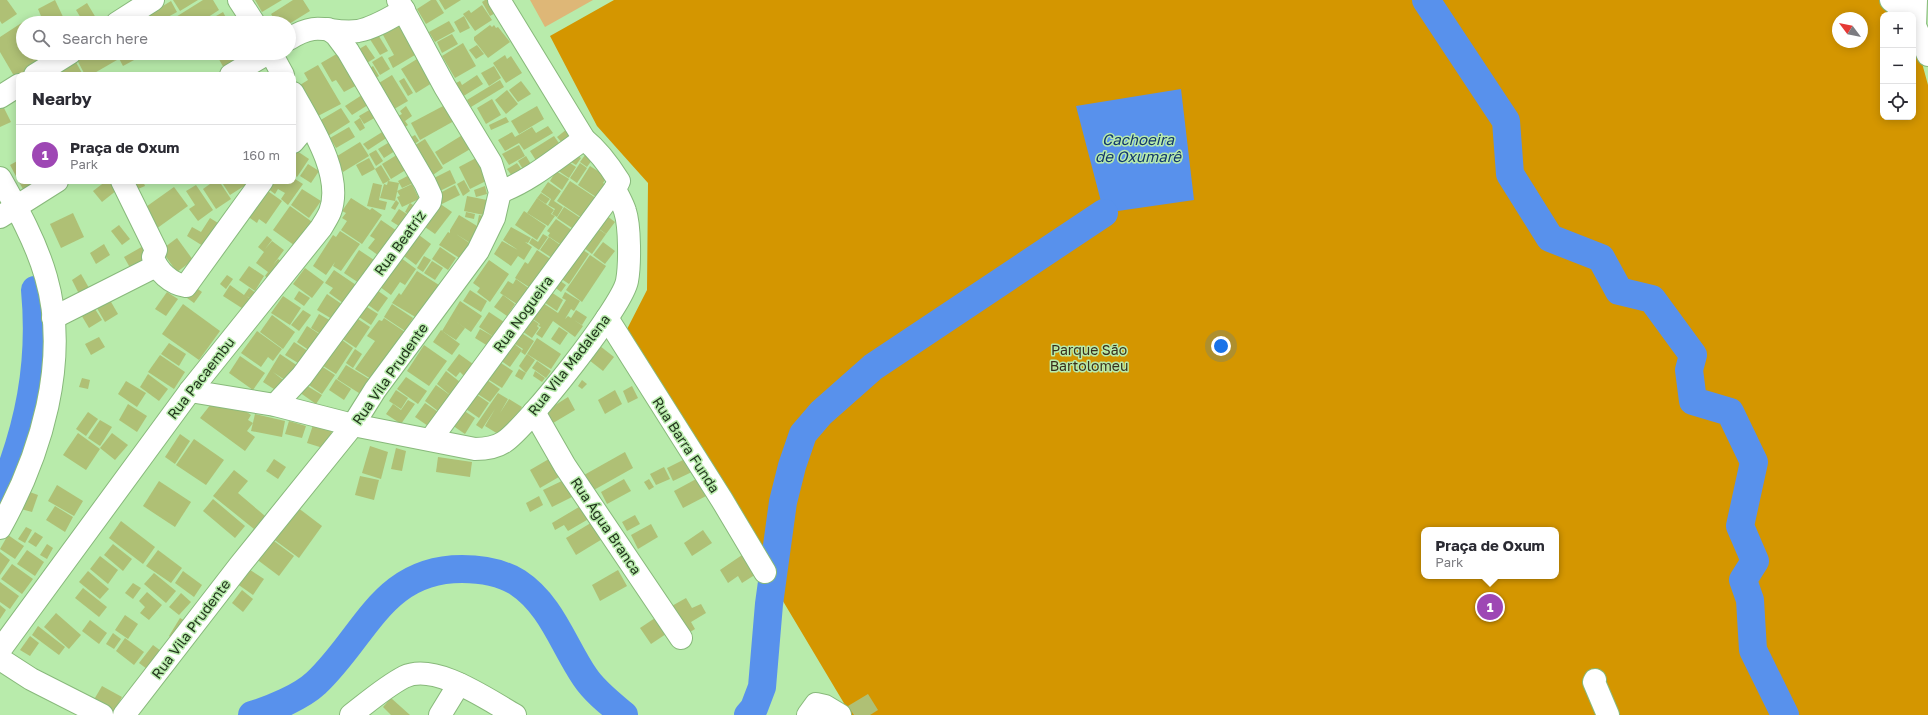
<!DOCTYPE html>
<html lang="en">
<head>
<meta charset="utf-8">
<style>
	:root { --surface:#fff; --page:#f7f7f7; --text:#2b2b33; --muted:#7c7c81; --line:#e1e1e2; --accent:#9e47b4 }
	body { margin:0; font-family:"Golos Text",sans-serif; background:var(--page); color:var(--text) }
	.controls { position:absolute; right:12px; top:12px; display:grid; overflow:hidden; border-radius:8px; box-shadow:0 2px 10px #0003 }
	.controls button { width:36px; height:36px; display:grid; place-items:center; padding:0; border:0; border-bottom:1px solid var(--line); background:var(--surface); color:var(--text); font:20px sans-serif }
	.compass { position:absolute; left:1832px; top:12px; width:36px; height:36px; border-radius:50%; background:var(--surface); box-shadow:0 2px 10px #0003; rotate:302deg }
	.you { position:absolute; left:1221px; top:346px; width:14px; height:14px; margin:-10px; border:3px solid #fff; border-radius:50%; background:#1a73e8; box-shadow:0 0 0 6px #1a73e833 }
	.badge { display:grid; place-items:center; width:26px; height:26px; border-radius:50%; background:var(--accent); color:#fff; font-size:13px; font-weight:700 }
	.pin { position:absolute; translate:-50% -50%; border:2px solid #fff; box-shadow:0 1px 4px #0006 }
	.popup { position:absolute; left:1421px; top:527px; width:138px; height:52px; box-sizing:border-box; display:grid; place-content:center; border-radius:8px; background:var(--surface); filter:drop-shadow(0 1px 3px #0005); font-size:13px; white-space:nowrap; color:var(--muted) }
	.popup b { font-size:15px; color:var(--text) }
	.popup::after { content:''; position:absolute; left:50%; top:100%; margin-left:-8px; border:8px solid transparent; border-top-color:var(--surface) }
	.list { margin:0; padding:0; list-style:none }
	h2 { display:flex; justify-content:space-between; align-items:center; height:52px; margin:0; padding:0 16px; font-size:17px }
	h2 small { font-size:13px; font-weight:400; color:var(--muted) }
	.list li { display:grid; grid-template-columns:26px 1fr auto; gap:12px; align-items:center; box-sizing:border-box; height:60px; padding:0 16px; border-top:1px solid var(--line) }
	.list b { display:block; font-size:15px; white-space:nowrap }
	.list p { margin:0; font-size:13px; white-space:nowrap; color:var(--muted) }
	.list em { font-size:13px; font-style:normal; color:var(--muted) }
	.icon { flex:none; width:22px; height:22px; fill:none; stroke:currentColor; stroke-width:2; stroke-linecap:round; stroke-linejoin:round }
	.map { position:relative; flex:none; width:1928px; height:715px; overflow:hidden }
	.search { position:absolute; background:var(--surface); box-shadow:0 2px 10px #0003; left:16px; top:16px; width:280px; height:44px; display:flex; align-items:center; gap:10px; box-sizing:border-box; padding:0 14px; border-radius:22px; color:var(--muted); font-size:15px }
	.panel { position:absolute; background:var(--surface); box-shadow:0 2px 10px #0003; left:16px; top:72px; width:280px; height:112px; border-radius:8px }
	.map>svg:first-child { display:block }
	.green { fill:#deb777 }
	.forest { fill:#d49600; fill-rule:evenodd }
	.water { fill:#5891ec }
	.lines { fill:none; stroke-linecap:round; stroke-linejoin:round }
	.river { stroke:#5891ec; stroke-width:28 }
	.building { fill:#afc075 }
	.minor-casing { stroke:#88b97b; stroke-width:24 }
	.minor { stroke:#fff; stroke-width:22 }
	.labels { text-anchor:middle; stroke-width:3; stroke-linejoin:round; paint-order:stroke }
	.street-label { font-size:14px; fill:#23371e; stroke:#b8ebab }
	.park-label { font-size:14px; fill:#3a2e1b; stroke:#b8ebab }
	.water-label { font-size:15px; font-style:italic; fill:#10356d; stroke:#b8ebab }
</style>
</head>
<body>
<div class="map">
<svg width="1928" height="715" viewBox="0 0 1928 715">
	<rect width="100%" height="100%" fill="#b8ebab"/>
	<!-- green -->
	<polygon class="green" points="530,0 593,0 545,27"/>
	<!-- forest -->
	<path class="forest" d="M614 0H1888L1901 15H1883V117H1913V41L1922 63 1928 85V715H851L624 335 647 290 648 183 597 126 550 36ZM1838 18H1862V42H1838ZM1424 530H1556V576H1424Z"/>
	<!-- water -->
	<polygon class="water" points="1181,89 1194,200 1104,213 1076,106"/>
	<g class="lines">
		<!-- river -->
		<g class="river">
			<polyline points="1426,0 1506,121 1510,174 1550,238 1601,258 1619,291 1652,299 1693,355 1689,370 1693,401 1730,412 1754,462 1740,526 1755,561 1743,580 1750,600 1753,650 1785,715"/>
			<path d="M0 497C29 429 42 364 35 290"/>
			<path d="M252 715C272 709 301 697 316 683 366 636 382 569 462 569 482 569 500 572 517 582 552 605 563 645 585 677 595 692 611 704 624 715"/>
			<polyline points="748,715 754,708 762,687 769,604 783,502 792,466 803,434 821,413 873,367 1104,213"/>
		</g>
	</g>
	<!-- building -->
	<g class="building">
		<polygon points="0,0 7,0 17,14 2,24 0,21"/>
		<polygon points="55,0 66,23 44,23 38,9"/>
		<polygon points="173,0 198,0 180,11"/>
		<polygon points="203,0 213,0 219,10 199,23 173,23 171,20"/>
		<polygon points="255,0 282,0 262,12"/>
		<polygon points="293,0 303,0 310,11 289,24 289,23 277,23 271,14"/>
		<polygon points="431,0 436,0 444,13 426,24 417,9"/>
		<polygon points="439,0 461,0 445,10"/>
		<polygon points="485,0 493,0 499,11 490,16 482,2"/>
		<polygon points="171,1 177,12 166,18 169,23 153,23 148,15"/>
		<polygon points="87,3 96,18 88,23 84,23 76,10"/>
		<polygon points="482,5 492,20 475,31 463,14 469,10 471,13"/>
		<polygon points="142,10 148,22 120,23"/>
		<polygon points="223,12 229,23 204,23"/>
		<polygon points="464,16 470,28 460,33 454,22"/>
		<polygon points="449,21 455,31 435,42 429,32"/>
		<polygon points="23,22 23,53 41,53 47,62 26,75 19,75 17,81 0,52 0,37"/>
		<polygon points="490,25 492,27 494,25 496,28 498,27 510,42 488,58 474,40 474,37"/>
		<polygon points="399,26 415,55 393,68 388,58 394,55 383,35"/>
		<polygon points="374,28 388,51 380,55 366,33"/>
		<polygon points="452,34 458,44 442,53 437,42"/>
		<polygon points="463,43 476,66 455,78 442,56"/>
		<polygon points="366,45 375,58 362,66 354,52"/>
		<polygon points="477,45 484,54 476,59 469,50"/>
		<polygon points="340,52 359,84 344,92 336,80 332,82 321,63"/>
		<polygon points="76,53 114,53 117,60 91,75 85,75 74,54"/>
		<polygon points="116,53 147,53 123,66"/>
		<polygon points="217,53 255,53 225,70 216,54"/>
		<polygon points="72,55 83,75 64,75 58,64"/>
		<polygon points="505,55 507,59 511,56 522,73 506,83 493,63"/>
		<polygon points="382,56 390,69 380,75 372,62"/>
		<polygon points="417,59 432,83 416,93 401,69"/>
		<polygon points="318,65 341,104 318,116 300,85 308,80 304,73"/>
		<polygon points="373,66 379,76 371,81 365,71"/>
		<polygon points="494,66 501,78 489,86 481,73"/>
		<polygon points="392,75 408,101 389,112 374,86"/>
		<polygon points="477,75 483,84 462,97 454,84 460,81 462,85"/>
		<polygon points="404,78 413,93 408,96 399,81"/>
		<polygon points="500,80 504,87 471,107 467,100"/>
		<polygon points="521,81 531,94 518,102 509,90"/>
		<polygon points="507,90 518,104 506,114 495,100"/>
		<polygon points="365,93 371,103 352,115 345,106"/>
		<polygon points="492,99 501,115 486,124 477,108"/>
		<polygon points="0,104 2,104 11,122 0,127"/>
		<polygon points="445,105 454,121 420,140 411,123"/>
		<polygon points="406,106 412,116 405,121 408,125 399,131 392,119 402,114 400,111"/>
		<polygon points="537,106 544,119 519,134 511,121"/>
		<polygon points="341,108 350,122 328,136 319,121"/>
		<polygon points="371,109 376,117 364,124 359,116"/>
		<polygon points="506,117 509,122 491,130 489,125"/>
		<polygon points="360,118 365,128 360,131 354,122"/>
		<polygon points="548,126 553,133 524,150 519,143 505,151 498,140 512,132 515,137 532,127 536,133"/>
		<polygon points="349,127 355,137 336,148 330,138"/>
		<polygon points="387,129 391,135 368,150 363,144"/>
		<polygon points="567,129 575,139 563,144 557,137"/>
		<polygon points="464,134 472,148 443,165 435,152"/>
		<polygon points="415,135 419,141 408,148 404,141"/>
		<polygon points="554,136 561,146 537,162 530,151"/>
		<polygon points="425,139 443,168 427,179 409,149"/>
		<polygon points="393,140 398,149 384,158 378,149"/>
		<polygon points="360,142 369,156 343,172 334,158"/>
		<polygon points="519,145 525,156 509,165 502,154"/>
		<polygon points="294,149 309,159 297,177 293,174"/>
		<polygon points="376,150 383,161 376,166 369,154"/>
		<polygon points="571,151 581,158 576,165 566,159"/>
		<polygon points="400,153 409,168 391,179 382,164"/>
		<polygon points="585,155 592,160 587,167 580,162"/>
		<polygon points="526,156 532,166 524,171 518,161"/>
		<polygon points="369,158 375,169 362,176 356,165"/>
		<polygon points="476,158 488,180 470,189 459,167"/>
		<polygon points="564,159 576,167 569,178 557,170"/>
		<polygon points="19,160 19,181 47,181 25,193 10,165"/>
		<polygon points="517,163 522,170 512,176 507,169"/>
		<polygon points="580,163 587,168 577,183 570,178"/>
		<polygon points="308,164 319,171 311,183 300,176"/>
		<polygon points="381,165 390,180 383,184 375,169"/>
		<polygon points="590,166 607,177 603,183 610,188 602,201 578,185"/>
		<polygon points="450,170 456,183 434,194 428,181"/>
		<polygon points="556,171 569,179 562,190 550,181"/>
		<polygon points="415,172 413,183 402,188 398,181"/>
		<polygon points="295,179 303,184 288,205 281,199 285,193 278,189 275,194 267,188 271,181 293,181"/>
		<polygon points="464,180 470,191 463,196 457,184"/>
		<polygon points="106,181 110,181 117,190 102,202 93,191"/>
		<polygon points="136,181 143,181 145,186 131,192 128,184"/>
		<polygon points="214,181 219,181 231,199 216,209 203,189"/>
		<polygon points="221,181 252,181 230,195"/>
		<polygon points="388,181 399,183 395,201 380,198 384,184 387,185"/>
		<polygon points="570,181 599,200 585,220 557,201"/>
		<polygon points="548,182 561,191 554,201 563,207 557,217 552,214 555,209 548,205 551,199 541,192"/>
		<polygon points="373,183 382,185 379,200 387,202 385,210 367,206"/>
		<polygon points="412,184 419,199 402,207 397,197 400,196 397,191"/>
		<polygon points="196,185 213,210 198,221 189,209 195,205 186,191"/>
		<polygon points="455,185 460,195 442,204 438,194"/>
		<polygon points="485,186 487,194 476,197 474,190"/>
		<polygon points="174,187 188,206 156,229 143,209"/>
		<polygon points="265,189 282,201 266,224 259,219 257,223 247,216"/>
		<polygon points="302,189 321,201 309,218 291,205"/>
		<polygon points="541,193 550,199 546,204 537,198"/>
		<polygon points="467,196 487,200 484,215 464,211"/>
		<polygon points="351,198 370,210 372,208 382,215 362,244 341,230 347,221 342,218 346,213 342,211"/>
		<polygon points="537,198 554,210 551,214 555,216 548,226 527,213"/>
		<polygon points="396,200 399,203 395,210 391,208"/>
		<polygon points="410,203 419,209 414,217 405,212"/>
		<polygon points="439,203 452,212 435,234 422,225"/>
		<polygon points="290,206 315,224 298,248 273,230"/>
		<polygon points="564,207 585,221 578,232 557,218"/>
		<polygon points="399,209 410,216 402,228 391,221"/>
		<polygon points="524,211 546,226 537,240 515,225"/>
		<polygon points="466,212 475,214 474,219 465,217"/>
		<polygon points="73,213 84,237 61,248 50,224"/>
		<polygon points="603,213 615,222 606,234 594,225"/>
		<polygon points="459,215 482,229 472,244 456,234 471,244 461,259 439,245 448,232 450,233 450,230"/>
		<polygon points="479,215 484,216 482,226 477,225"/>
		<polygon points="210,218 218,223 203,246 187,236 192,227 201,232"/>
		<polygon points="556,219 576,233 566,248 548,236 550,233 547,231"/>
		<polygon points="381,220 400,233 382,258 368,248 375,239 370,236"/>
		<polygon points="119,225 130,239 122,245 111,231"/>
		<polygon points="594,226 606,234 592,254 580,245"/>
		<polygon points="511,227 531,238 528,243 525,242 532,247 524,260 518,256 511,266 494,254 502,241 518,250 503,240"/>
		<polygon points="340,231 360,244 341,271 333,266 335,262 326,275 313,266 333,235 336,237"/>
		<polygon points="415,232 431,244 416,265 400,253"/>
		<polygon points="543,234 548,237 539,250 529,243 532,238 538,242"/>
		<polygon points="267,236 272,240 265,249 272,241 284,250 273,265 278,259 285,264 272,281 265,276 268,272 256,263 264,252 258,247"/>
		<polygon points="549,237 566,249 558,262 540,250"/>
		<polygon points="177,238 193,260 177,272 161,250"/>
		<polygon points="603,242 615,251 605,264 593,255"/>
		<polygon points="104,244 110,255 96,264 90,253"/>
		<polygon points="145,245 149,264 133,273 124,257"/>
		<polygon points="577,246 589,254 569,284 554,274"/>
		<polygon points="440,247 456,258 448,270 432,259"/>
		<polygon points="359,250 377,262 362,285 344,273"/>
		<polygon points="537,250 555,262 535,291 515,278 525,262 528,264"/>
		<polygon points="397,255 416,269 405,285 400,282 391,295 376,284"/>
		<polygon points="590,255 606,266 582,302 566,290"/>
		<polygon points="424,256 431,260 423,272 417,268"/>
		<polygon points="489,260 509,274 490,302 477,292 480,288 473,283"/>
		<polygon points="432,261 443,268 435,280 424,273"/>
		<polygon points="249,266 264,276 255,291 239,280"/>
		<polygon points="305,268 324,282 312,298 293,284"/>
		<polygon points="334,270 359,287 347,306 329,293 333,288 325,283"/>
		<polygon points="417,271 439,285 417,318 392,303 399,293 401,295"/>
		<polygon points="81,274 89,288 79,294 72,280"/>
		<polygon points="227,275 233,279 226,289 220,284"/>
		<polygon points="553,276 566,285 561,292 549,283"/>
		<polygon points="516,279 534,292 523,308 500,293 508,281 513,284"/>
		<polygon points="230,285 244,295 249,288 259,295 255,301 246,296 255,302 248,312 223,296"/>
		<polygon points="195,287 202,292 194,303 187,298"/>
		<polygon points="374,288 388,298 378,312 364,302"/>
		<polygon points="470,290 487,301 481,312 463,301"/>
		<polygon points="548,290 563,300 557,311 541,300"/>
		<polygon points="299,291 310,298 304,306 294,299"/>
		<polygon points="167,292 178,299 166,316 155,309"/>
		<polygon points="565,292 580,301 574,311 571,309 565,319 568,316 571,318 576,310 587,317 582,325 574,320 583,326 575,337 553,321 542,338 536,334 541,327 538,326 540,324 527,315 537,299 558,313 566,300 562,298"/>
		<polygon points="327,294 346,307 337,322 317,310"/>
		<polygon points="107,295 118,314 105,322 94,303"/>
		<polygon points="503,295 515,304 507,316 494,307"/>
		<polygon points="283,296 301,308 290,325 271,313"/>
		<polygon points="460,301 482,316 471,332 455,321 465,328 456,340 442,331"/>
		<polygon points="359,302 378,314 371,325 353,313"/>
		<polygon points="183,304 220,331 199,360 162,334"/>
		<polygon points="392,304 413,318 405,331 384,317"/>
		<polygon points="93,306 102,320 89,328 80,313"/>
		<polygon points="303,310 311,315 299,331 291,325"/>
		<polygon points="489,312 507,324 497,339 479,327"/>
		<polygon points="319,314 331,321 322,335 311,328"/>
		<polygon points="272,315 295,332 283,349 260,332"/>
		<polygon points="352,315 370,327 356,348 338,336"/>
		<polygon points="526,315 539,324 537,326 539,328 532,338 519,329"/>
		<polygon points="384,318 405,332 371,379 355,369 375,341 367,336 379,320 382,321"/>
		<polygon points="307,326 324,337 313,353 297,342"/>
		<polygon points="559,327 568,333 560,345 551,339"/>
		<polygon points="514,328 534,341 525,355 521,352 523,349 512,342 522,350 510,367 497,358"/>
		<polygon points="480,329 494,337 488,346 475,338"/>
		<polygon points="441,330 460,344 452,355 433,342"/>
		<polygon points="257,331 282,349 273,361 268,357 261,367 241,353"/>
		<polygon points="99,337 105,347 91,355 85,344"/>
		<polygon points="338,337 353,348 336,374 320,364"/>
		<polygon points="537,338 561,354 551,369 527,354"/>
		<polygon points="294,342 311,353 303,366 285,355"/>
		<polygon points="169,343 186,354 179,366 161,354"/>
		<polygon points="424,345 447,361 429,386 407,371"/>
		<polygon points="600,346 614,357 603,371 589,360"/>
		<polygon points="355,349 362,354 353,368 346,363"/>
		<polygon points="280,354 301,368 291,384 273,372 287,383 280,393 263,382"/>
		<polygon points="459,354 473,364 464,376 460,372 456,377 447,370"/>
		<polygon points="527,354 535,360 526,373 519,366"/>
		<polygon points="160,355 185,372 174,389 148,372"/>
		<polygon points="240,356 265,373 253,390 229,373"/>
		<polygon points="492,357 513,371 502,388 481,375"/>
		<polygon points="537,361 551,371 546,378 532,368"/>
		<polygon points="315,362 335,375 322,394 303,381"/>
		<polygon points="346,365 369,379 362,395 337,379"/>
		<polygon points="519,369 526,373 522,380 515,376"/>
		<polygon points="446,371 460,382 450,395 437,384"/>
		<polygon points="535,371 545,378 542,382 533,376"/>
		<polygon points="148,374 168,389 159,401 140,387"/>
		<polygon points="480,375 500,389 490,402 470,389"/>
		<polygon points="406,377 427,391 418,404 397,389"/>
		<polygon points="82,378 90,380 88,389 79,387"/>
		<polygon points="336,379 351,389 344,400 329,390"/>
		<polygon points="582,380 587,384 582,389 578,386"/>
		<polygon points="126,381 146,393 137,407 118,394"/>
		<polygon points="304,384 322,395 316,404 299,392"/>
		<polygon points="436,385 454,398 442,414 425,401"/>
		<polygon points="632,386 638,398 628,403 623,391"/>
		<polygon points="396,390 408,398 401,409 389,401"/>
		<polygon points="470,390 489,403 479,418 463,407"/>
		<polygon points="615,390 622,404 605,414 598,400"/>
		<polygon points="498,393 508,399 500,413 509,399 522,407 503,437 485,426 495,409 482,429 476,425"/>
		<polygon points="568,397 575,410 548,426 541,414"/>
		<polygon points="220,399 234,403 251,415 248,420 253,423 247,431 255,437 245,451 200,418 211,404 214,406"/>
		<polygon points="408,400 415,404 401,424 386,414 393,404 401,410"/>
		<polygon points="425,403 441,414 431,428 415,417"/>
		<polygon points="128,404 147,416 137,432 119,420"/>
		<polygon points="460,408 475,418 465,434 449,423"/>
		<polygon points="88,412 98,419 86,436 76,429"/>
		<polygon points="255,414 285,421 282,437 251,431"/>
		<polygon points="100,420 112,427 100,446 88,438"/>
		<polygon points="289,421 306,426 302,438 285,434"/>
		<polygon points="313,425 332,431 326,449 307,443"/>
		<polygon points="78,433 100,449 86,470 63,455"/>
		<polygon points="112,433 128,445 115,460 100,448"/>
		<polygon points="180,434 190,441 175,464 165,457"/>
		<polygon points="194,439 224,460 206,485 176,465"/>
		<polygon points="370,446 388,452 381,479 362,473"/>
		<polygon points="396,448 406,451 402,471 391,469"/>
		<polygon points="625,452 633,468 592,491 584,475"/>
		<polygon points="554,456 564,474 540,488 530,470"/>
		<polygon points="438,457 472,462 470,477 436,472"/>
		<polygon points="687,458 694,471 673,481 667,468"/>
		<polygon points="274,459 286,467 278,479 266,471"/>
		<polygon points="664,467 670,479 656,485 650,474"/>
		<polygon points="234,470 248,481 238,493 265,516 254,529 213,496"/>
		<polygon points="360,476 379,480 374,500 355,495"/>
		<polygon points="568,478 576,495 552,507 543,490"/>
		<polygon points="698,478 708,495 683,508 674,491"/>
		<polygon points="624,479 631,491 607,504 601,492"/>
		<polygon points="649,479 654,487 649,490 644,482"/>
		<polygon points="159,481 191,502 175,527 143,506"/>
		<polygon points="57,485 83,501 74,516 48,501"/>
		<polygon points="27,491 38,495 32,512 21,509"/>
		<polygon points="539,496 543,505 530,512 526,503"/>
		<polygon points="213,499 245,526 235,538 203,511"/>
		<polygon points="293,504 322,526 299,558 272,538"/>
		<polygon points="584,504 592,517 568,531 564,525 555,530 552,523"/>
		<polygon points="55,506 73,517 65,532 46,520"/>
		<polygon points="635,515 640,524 627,531 622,522"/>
		<polygon points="121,521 155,547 143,564 109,538"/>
		<polygon points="594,521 604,538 576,555 566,538"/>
		<polygon points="651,524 658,537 638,549 631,535"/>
		<polygon points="26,527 32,530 25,543 18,539"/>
		<polygon points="703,530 712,543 692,556 684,543"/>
		<polygon points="35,532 43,537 36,547 28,542"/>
		<polygon points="8,535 24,546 15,559 0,549"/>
		<polygon points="270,538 294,556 279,576 255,558"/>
		<polygon points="47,544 53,548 47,559 40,555"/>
		<polygon points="113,544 132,559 123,571 104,555"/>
		<polygon points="27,550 44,562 35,576 17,564"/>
		<polygon points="158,550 182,568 171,583 146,566"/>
		<polygon points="748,551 761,571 742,583 738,576 728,583 720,570"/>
		<polygon points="0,552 10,560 0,575"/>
		<polygon points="100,556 118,570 108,584 90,569"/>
		<polygon points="12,564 33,579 22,594 1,579"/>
		<polygon points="244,566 264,579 253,595 233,581"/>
		<polygon points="618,570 627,586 600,601 592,585"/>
		<polygon points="88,571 109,589 100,599 79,582"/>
		<polygon points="183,571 202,585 194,597 175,583"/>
		<polygon points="154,573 176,591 166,603 144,584"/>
		<polygon points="0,582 19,596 10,609 0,602"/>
		<polygon points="133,583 141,588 133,599 125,593"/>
		<polygon points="83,588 107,607 99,617 75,598"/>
		<polygon points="242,590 253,599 243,612 232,603"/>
		<polygon points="147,592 162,605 149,620 140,613 145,607 139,601"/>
		<polygon points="181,593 191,602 179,615 169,607"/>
		<polygon points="686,598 692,608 701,604 706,613 691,622 695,629 685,635 670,607"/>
		<polygon points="0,605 6,610 0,619"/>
		<polygon points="56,613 81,635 69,649 44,627"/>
		<polygon points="661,614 672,630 651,644 640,628"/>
		<polygon points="125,615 138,624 128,639 115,630"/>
		<polygon points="180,618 189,623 177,642 169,636"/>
		<polygon points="90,620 107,633 99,644 82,631"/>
		<polygon points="38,626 65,647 59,655 32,635"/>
		<polygon points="113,633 121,639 114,649 106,644"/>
		<polygon points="30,636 39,643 30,656 20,650"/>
		<polygon points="125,638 144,652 134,665 116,651"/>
		<polygon points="153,645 165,654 151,672 139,663"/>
		<polygon points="102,686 122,697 112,715 92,703"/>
		<polygon points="868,694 878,710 870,715 854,715 848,706"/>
		<polygon points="391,698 410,715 391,715 383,707"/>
	</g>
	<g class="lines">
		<defs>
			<g id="minor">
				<polyline points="239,0 254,23"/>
				<polyline points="1891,0 1910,15"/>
				<polyline points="1916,0 1915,26 1928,55"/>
				<polyline points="117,23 153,0"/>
				<path d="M289 39C320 19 328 35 358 31 374 28 390 18 404 10"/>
				<polyline points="271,53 283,75"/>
				<polyline points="35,75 70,53"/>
				<polyline points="231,75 268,53"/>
				<polyline points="0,97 19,85"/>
				<polyline points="293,142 309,123"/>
				<path d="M0 178C18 210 36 242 46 277 70 360 41 455 0 528"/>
				<path d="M122 181 156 250 153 257C157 271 171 284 186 286L262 181"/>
				<path d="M500 192C530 181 557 158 584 139"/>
				<polyline points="0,217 57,181"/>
				<polyline points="53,318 156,266"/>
				<polyline points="607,318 722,500 765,572"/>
				<path d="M190 391 275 405 353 425 475 449C485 449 495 448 504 442 527 427 622 307 627 281 630 265 630 226 625 211 623 204 618 196 615 189L619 181C609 165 599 151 584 139L499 0"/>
				<polyline points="275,405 302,376 430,202 431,196 425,183 348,51 336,35 328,29"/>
				<polyline points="534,412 565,466 681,638"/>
				<polyline points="431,439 615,189"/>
				<path d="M0 650 190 391 321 228C324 223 328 217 330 212 344 175 310 124 293 93"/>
				<polyline points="0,659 31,679 102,715"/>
				<polyline points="1595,680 1594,682 1608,715"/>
				<polyline points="124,715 240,565 353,425 375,390 478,251 494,218 500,192 491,163 445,87 398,0"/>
				<path d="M351 715C368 702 385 687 404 677 435 662 488 700 515 715"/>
				<polyline points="440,715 459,684"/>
				<polyline points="808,715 816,704 825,706 840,715"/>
			</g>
		</defs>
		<!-- minor casing -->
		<use href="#minor" class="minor-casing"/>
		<!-- minor -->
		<use href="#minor" class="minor"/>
	</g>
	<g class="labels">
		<!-- street labels -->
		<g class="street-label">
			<text transform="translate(400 243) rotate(-54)" y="5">Rua Beatriz</text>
			<text transform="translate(523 314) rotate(-54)" y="5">Rua Nogueira</text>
			<text transform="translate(569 365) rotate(-52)" y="5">Rua Vila Madalena</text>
			<text transform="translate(390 374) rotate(-55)" y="5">Rua Vila Prudente</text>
			<text transform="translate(201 378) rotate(-52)" y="5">Rua Pacaembu</text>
			<text transform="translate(686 445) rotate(57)" y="5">Rua Barra Funda</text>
			<text transform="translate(606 526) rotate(56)" y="5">Rua Água Branca</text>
			<text transform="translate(191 629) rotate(-53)" y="5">Rua Vila Prudente</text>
		</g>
		<!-- park labels -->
		<g class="park-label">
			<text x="1089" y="355">Parque São<tspan x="1089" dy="16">Bartolomeu</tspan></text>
		</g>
		<!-- water labels -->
		<g class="water-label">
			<text x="1138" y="145">Cachoeira<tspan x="1138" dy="17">de Oxumarê</tspan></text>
		</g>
	</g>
</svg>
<div class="controls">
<button>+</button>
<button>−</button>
<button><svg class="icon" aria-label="locate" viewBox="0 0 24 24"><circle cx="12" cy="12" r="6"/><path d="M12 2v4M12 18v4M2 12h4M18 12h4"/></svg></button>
</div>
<svg class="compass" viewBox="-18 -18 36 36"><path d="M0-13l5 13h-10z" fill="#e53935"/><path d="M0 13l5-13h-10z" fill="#7c7c81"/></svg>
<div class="you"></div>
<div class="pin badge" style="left:1490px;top:607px">1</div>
<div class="popup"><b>Praça de Oxum</b>Park</div>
<div class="search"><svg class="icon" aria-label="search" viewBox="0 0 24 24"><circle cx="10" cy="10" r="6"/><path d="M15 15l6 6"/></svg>Search here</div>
<section class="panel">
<h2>Nearby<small></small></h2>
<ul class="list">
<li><span class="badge">1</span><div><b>Praça de Oxum</b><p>Park</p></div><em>160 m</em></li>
</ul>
</section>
</div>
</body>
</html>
